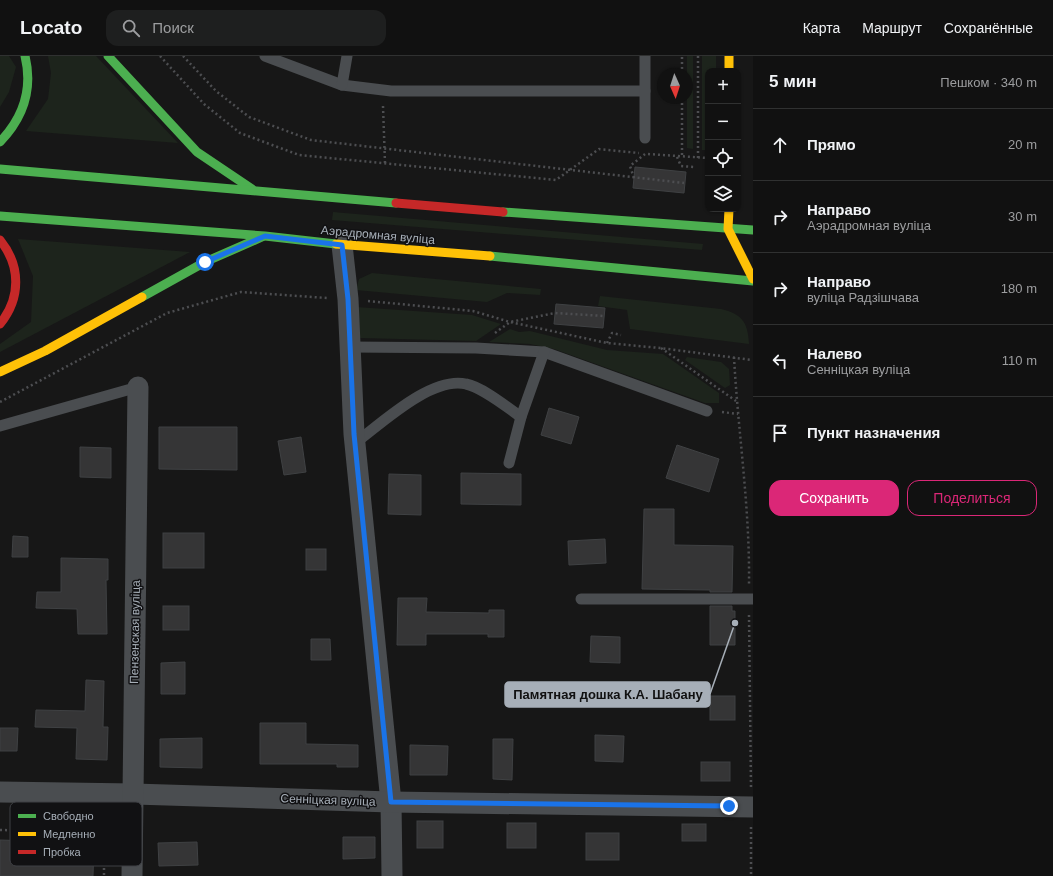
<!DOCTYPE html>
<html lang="ru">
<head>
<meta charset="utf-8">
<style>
	:root { --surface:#111; --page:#1e1f1f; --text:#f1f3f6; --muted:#9c9d9f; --line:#303131; --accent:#db2777 }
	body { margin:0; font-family:Arial,sans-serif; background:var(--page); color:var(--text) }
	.controls { position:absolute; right:12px; top:12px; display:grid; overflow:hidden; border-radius:8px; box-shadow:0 1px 3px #0004 }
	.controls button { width:36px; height:36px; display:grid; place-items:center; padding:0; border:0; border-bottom:1px solid var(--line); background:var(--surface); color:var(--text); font:20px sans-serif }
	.compass { position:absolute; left:657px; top:12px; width:36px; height:36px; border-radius:50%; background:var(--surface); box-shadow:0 1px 3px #0004; rotate:177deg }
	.stop { position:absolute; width:12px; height:12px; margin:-9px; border:3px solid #1a73e8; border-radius:50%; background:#fff }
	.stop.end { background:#1a73e8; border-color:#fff; box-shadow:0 1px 4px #0008 }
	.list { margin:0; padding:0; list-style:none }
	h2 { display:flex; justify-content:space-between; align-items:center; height:52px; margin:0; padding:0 16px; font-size:17px }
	h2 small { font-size:13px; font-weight:400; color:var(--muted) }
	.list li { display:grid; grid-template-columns:26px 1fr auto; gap:12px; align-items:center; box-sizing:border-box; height:72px; padding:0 16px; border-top:1px solid var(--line) }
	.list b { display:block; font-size:15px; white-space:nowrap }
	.list p { margin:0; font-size:13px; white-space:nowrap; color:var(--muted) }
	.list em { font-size:13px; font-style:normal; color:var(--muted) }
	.actions { display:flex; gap:8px; padding:12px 16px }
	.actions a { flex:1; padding:9px 0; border:1px solid var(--accent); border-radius:12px; text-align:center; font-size:14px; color:var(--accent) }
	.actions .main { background:var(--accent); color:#fff }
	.icon { flex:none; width:22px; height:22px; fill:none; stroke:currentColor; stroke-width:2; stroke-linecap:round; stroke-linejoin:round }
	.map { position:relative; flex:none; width:753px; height:820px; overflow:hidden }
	header { display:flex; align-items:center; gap:24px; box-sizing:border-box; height:56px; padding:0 20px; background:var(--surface); border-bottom:1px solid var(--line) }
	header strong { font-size:19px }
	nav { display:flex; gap:22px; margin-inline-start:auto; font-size:14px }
	.search { width:280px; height:36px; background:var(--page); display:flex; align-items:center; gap:10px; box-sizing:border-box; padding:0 14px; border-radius:12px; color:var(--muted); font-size:15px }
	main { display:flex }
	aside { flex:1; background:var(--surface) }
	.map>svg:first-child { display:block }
	.green { fill:#1d241c }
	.building { fill:#353536; stroke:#3f4143 }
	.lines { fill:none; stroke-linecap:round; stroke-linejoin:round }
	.path { stroke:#4d4e51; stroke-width:2.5; stroke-dasharray:2 3; stroke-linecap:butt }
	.lane { stroke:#4a4d50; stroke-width:11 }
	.street { stroke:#4a4d50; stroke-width:21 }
	.fast { stroke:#4caf50; stroke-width:9 }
	.slow { stroke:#ffc107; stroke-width:9 }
	.jam { stroke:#c62828; stroke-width:9 }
	.route { stroke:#1a73e8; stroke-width:5 }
	.labels { text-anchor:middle; stroke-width:3; stroke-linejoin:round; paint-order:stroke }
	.street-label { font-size:12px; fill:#a7afb8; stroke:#111113 }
	.key { fill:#111113; stroke:#3e4045; stroke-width:1 }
	.key-label { font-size:11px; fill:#a7afb8 }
	.leader { fill:none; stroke:#a7afb8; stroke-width:1.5 }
	.callout-dot { fill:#a7afb8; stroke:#111113; stroke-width:1.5 }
	.callout { fill:#a7afb8; stroke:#a7afb8; stroke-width:1.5 }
	.callout-label { font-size:13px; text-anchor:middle; font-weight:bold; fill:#111 }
</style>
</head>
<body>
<header>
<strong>Locato</strong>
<div class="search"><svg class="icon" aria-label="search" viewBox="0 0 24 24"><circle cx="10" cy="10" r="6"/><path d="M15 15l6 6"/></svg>Поиск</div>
<nav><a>Карта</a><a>Маршрут</a><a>Сохранённые</a></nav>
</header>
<main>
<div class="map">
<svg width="753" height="820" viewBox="0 0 753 820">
	<rect width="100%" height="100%" fill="#171717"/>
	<!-- green -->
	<g class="green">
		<polygon points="0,0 9,0 16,11 9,36 0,51"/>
		<polygon points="48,0 96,0 178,87 26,75 48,43 51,17"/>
		<polygon points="687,0 693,0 693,93 687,92"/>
		<polygon points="702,0 716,0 716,15 708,15 708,94 702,94"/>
		<polygon points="333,156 703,188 702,194 332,164"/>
		<polygon points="18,183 190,196 0,296 0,288 31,266 33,220"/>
		<polygon points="372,217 541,233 540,239 507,237 487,246 356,234 359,223"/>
		<path d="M600 240 721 253C742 258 748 266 749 288L630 273 627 254 598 250Z"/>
		<polygon points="356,251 472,259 501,268 476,285 361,282 358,281"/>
		<polygon points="510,273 519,276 530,275 607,294 663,298 719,337 719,347 705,347 554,293 530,288 489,286"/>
		<polygon points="687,301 721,306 729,313 730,329 725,332 685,304"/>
	</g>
	<!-- building -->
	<g class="building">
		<polygon points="635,111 686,116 684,137 633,132"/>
		<polygon points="556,248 605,252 603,272 554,268"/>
		<polygon points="549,352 579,361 571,388 541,379"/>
		<polygon points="159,371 237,371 237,414 159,413"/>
		<polygon points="301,381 306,416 284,419 278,385"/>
		<polygon points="677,389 719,403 709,436 666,422"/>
		<polygon points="80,391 111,392 111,422 80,421"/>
		<polygon points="461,417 521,418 521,449 461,448"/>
		<polygon points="389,418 421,419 421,459 388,458"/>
		<polygon points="644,453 674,453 674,489 733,490 732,536 710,536 710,534 642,533"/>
		<rect x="163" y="477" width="41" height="35"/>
		<polygon points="13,480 28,481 28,501 12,501"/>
		<polygon points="605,483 606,507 569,509 568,485"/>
		<rect x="306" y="493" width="20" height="21"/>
		<polygon points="61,502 108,503 108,524 106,524 107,578 78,578 77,553 36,552 37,536 61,536"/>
		<polygon points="398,542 427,542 426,556 489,557 489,554 504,554 504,581 488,581 488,578 426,578 426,589 397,589"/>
		<rect x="163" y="550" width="26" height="24"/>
		<polygon points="710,550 732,550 732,555 735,555 735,589 710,589"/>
		<polygon points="591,580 620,581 620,607 590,606"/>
		<polygon points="311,583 330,583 331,604 311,604"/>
		<polygon points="185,606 185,638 161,638 161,607"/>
		<polygon points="86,624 104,625 103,671 108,671 107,704 76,703 77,672 35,671 36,654 85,655"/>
		<rect x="710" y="640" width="25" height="24"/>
		<polygon points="260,667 306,667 306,688 358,689 358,711 337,711 337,708 260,708"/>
		<polygon points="0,672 18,672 17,695 0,695"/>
		<polygon points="595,679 624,680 623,706 595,705"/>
		<polygon points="202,682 202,712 160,711 160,683"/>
		<polygon points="493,683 513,683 512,724 493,723"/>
		<polygon points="410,689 448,690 447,719 410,719"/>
		<rect x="701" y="706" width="29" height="19"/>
		<rect x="417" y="765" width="26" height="27"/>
		<rect x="507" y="767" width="29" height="25"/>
		<rect x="682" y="768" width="24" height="17"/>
		<rect x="586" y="777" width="33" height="27"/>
		<polygon points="343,781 375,781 375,802 343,803"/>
		<polygon points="0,784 94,787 93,820 0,820"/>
		<polygon points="197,786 198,809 159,810 158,787"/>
	</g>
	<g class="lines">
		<!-- path -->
		<g class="path">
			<polyline points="160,0 204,48 240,77 299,99 556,124 599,93 639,97"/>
			<polyline points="183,0 216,35 249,61 311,84 684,127"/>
			<polyline points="698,0 698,102"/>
			<polyline points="682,18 682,0"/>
			<polyline points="682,42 682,101"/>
			<polyline points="383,50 385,107"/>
			<polyline points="648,98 708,102"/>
			<polyline points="677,101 681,110 694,111"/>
			<polyline points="634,122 630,110 645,98"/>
			<polyline points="368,245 473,255 510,266 607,287 660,292 752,304"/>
			<polyline points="495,277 510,266 555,257 604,260"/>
			<polyline points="607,287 612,277 621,279"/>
			<polyline points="661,292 736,345"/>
			<path d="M734 301C738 376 750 452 749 528"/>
			<polyline points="0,346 167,257 241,236 327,242"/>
			<polyline points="722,356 738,358"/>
			<polyline points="749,559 751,732"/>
			<polyline points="751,771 751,820"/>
			<polyline points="0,774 104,776 104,820"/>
		</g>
		<!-- lane -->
		<g class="lane">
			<polyline points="265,0 342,29 391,35 645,35"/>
			<polyline points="342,29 347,0"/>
			<polyline points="645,82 645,0"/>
			<polyline points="350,291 476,292 544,296 707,355"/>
			<polyline points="0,370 138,331"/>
			<path d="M355 387C381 368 431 320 466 328 482 331 507 351 521 361"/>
			<polyline points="509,407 521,361 544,296"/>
			<polyline points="581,543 753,543"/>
		</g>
		<!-- street -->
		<g class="street">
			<polyline points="342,189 348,243 354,378 391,746 392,820"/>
			<polyline points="0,736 134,738 391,746 753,751"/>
			<polyline points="132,820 138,331"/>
		</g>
		<!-- fast -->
		<g class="fast">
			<polyline points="108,0 197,96 252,133"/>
			<path d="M0 86C24 61 33 33 25 0"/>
			<polyline points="0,113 396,147"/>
			<polyline points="503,156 753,174"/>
			<polyline points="0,160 265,180 336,188"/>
			<polyline points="490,200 753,225"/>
			<polyline points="142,241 205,206 262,181"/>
		</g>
		<!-- slow -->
		<g class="slow">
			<polyline points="729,0 729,15"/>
			<polyline points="729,153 728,173 753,223"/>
			<polyline points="336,188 490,200"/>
			<polyline points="0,316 45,295 142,241"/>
		</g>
		<!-- jam -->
		<g class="jam">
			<polyline points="396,147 503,156"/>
			<path d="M0 184C21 210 21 242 0 268"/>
		</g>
	</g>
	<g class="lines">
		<!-- route -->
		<polyline class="route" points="205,206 265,180 342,189 348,243 354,378 391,746 729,750"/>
	</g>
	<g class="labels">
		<!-- street labels -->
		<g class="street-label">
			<text transform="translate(378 179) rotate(5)" y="4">Аэрадромная вуліца</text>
			<text transform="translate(135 576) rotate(-89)" y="4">Пензенская вуліца</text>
			<text transform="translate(328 744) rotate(2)" y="4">Сенніцкая вуліца</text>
		</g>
	</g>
	<!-- legend -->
	<rect x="10" y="746" width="132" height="64" rx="6" class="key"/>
	<rect x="18" y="758" width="18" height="4" fill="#4caf50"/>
	<rect x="18" y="776" width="18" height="4" fill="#ffc107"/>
	<rect x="18" y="794" width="18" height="4" fill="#c62828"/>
	<g class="key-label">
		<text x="43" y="764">Свободно</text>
		<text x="43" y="782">Медленно</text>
		<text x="43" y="800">Пробка</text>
	</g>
	<!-- callouts -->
	<path class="leader" d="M735 567L710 638"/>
	<circle class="callout-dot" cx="735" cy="567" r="4"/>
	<rect class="callout" x="505" y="626" width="205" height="25" rx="4"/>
	<g class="callout-label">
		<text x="608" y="643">Памятная дошка К.А. Шабану</text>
	</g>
</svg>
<div class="controls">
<button>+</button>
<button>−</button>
<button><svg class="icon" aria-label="locate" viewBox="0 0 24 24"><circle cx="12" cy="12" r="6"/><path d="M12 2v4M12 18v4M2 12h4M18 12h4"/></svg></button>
<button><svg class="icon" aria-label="layers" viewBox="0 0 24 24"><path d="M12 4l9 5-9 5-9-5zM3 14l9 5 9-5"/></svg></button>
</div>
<svg class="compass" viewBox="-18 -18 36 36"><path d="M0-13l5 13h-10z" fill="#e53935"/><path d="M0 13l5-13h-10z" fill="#9c9d9f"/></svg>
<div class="stop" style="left:205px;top:206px"></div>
<div class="stop end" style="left:729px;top:750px"></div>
</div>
<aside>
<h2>5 мин<small>Пешком · 340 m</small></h2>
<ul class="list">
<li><svg class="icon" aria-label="ahead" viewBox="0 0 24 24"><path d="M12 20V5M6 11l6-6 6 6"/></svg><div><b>Прямо</b></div><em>20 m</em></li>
<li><svg class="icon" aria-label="right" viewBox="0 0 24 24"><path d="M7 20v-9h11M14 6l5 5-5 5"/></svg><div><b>Направо</b><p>Аэрадромная вуліца</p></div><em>30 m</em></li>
<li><svg class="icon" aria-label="right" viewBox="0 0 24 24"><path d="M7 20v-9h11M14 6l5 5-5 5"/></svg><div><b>Направо</b><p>вуліца Радзішчава</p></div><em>180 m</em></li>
<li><svg class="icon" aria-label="left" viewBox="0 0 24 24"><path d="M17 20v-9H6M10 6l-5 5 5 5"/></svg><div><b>Налево</b><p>Сенніцкая вуліца</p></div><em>110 m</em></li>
<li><svg class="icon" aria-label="arrive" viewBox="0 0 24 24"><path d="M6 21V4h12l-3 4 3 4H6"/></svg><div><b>Пункт назначения</b></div></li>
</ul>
<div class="actions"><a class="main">Сохранить</a><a>Поделиться</a></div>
</aside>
</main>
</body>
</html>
